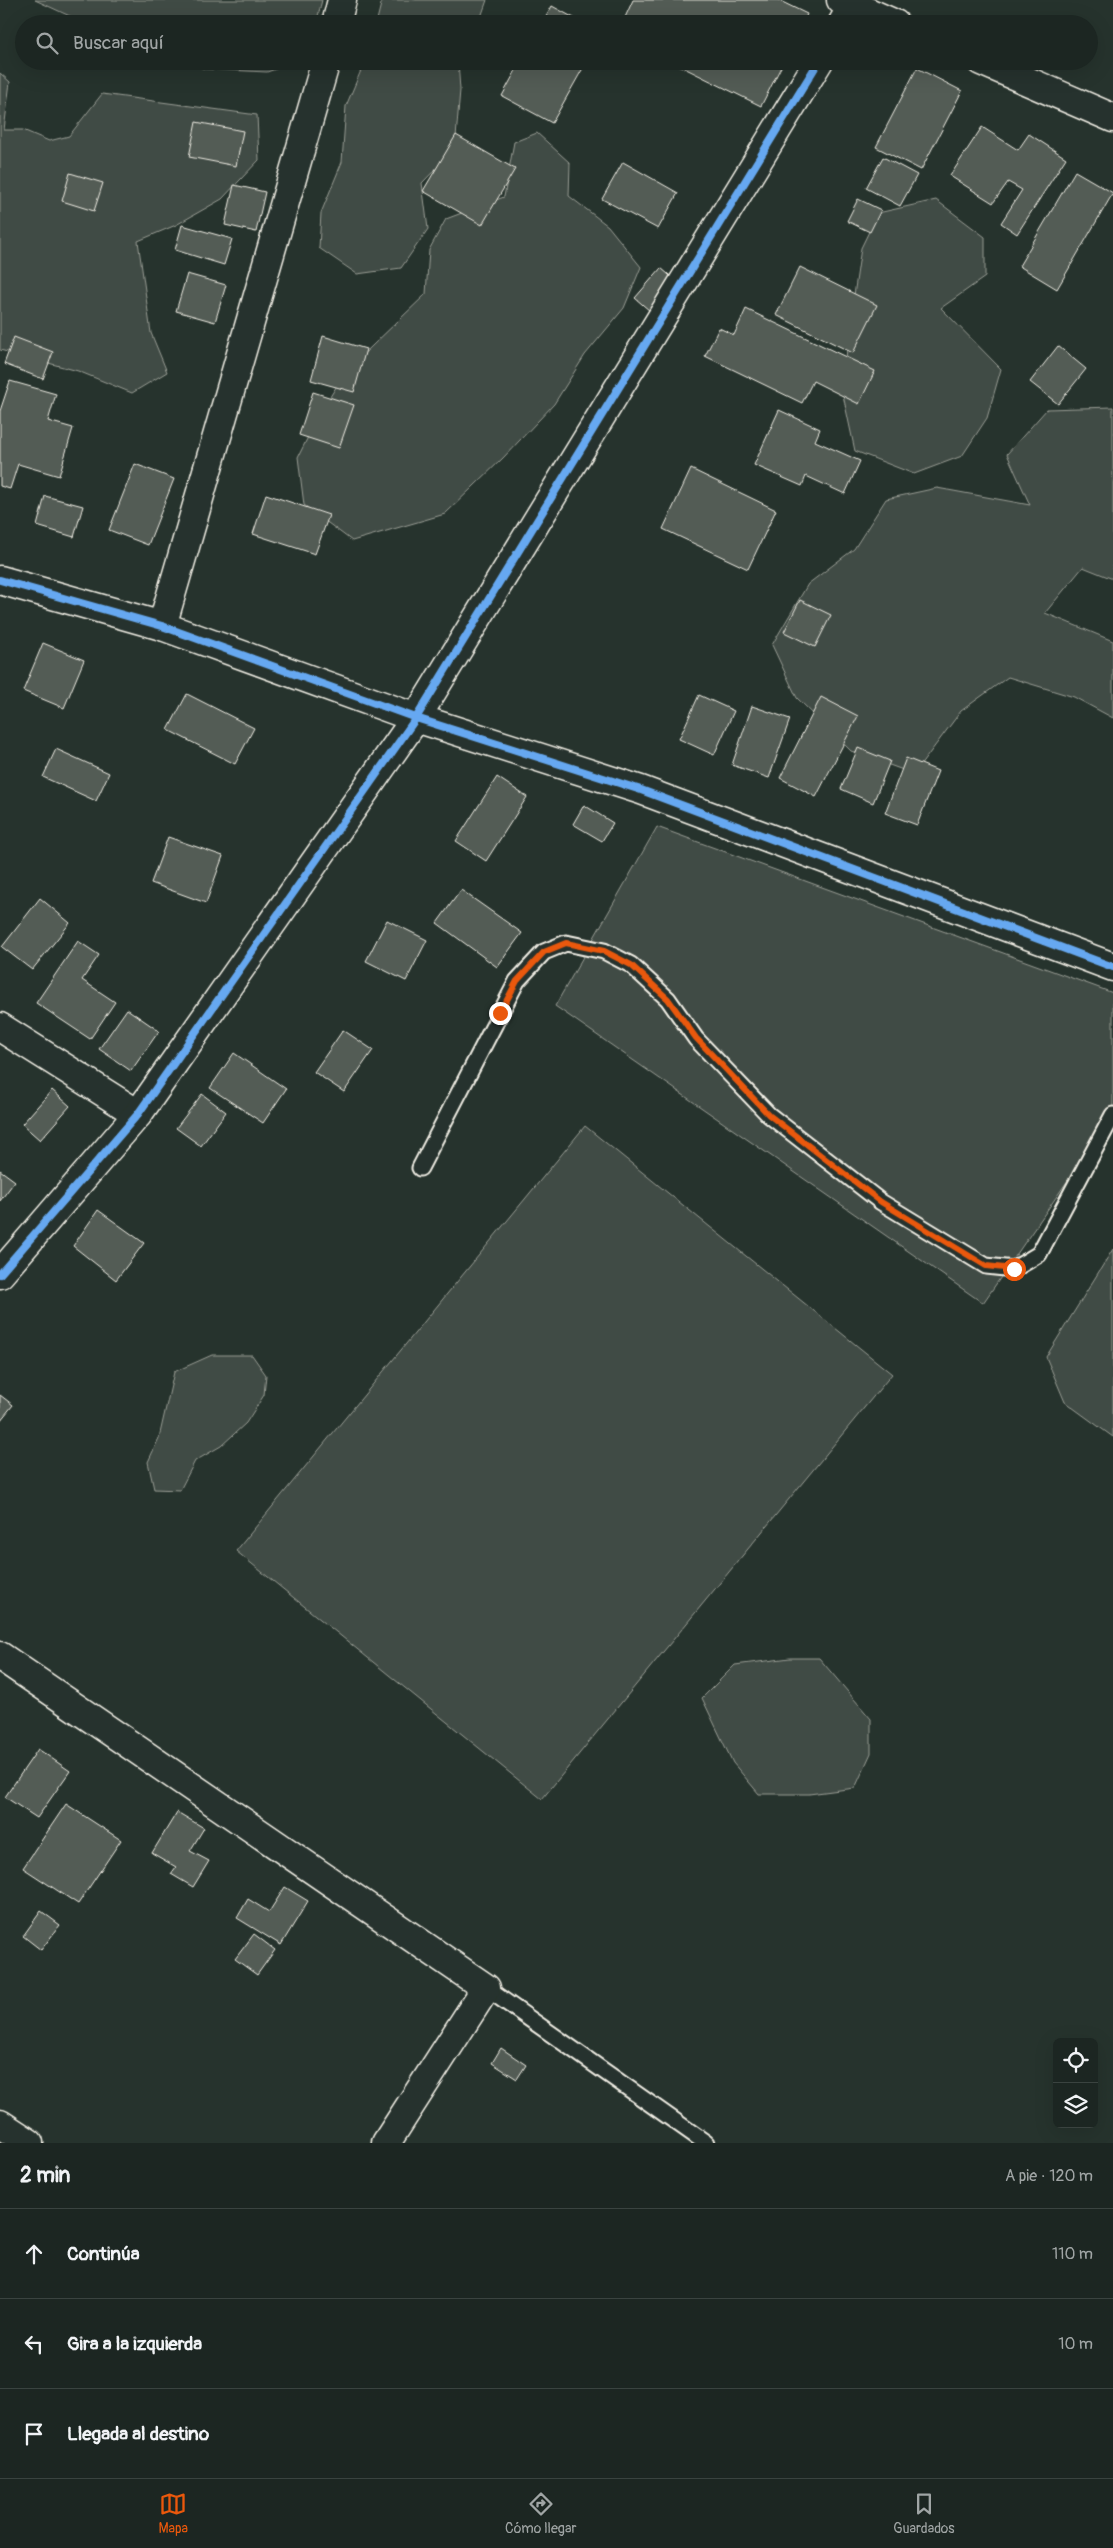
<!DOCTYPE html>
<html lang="es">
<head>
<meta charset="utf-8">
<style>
	:root { --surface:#1c2622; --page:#29322f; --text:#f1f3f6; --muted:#a0a5a5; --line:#3a4340; --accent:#ea580c }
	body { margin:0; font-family:Pangolin,sans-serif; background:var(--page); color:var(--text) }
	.controls { position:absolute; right:15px; bottom:15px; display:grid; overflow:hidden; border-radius:8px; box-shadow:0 5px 20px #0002 }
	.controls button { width:45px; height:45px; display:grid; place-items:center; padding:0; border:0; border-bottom:1px solid var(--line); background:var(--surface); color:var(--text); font:25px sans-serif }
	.stop { position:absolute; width:15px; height:15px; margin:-11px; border:4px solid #ea580c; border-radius:50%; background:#fff }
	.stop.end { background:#ea580c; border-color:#fff; box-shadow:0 1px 5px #0008 }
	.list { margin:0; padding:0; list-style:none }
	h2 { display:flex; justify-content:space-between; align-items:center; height:65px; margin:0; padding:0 20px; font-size:21px }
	h2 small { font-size:16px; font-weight:400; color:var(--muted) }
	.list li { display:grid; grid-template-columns:32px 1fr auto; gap:15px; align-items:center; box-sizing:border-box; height:90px; padding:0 20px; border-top:1px solid var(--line) }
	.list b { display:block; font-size:19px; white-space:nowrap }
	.list em { font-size:16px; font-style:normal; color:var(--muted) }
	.icon { flex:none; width:28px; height:28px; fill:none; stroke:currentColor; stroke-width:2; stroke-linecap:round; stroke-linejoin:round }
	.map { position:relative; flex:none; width:1113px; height:2143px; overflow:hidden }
	.search { position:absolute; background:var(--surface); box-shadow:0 5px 20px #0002; left:15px; right:15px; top:15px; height:55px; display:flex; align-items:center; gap:12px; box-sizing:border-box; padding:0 18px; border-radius:28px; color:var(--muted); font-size:19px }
	.sheet { height:335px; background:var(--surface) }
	nav { display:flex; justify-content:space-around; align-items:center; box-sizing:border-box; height:70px; border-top:1px solid var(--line); background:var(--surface); font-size:14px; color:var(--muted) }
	nav a { display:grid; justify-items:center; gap:2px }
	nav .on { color:var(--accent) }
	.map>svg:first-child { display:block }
	.green { fill:#414b45; stroke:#9a9e96 }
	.building { fill:#525c55; stroke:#f4f1e8 }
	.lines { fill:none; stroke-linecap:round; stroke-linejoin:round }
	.lane-casing { stroke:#f4f1e8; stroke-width:19 }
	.street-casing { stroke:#f4f1e8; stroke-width:31 }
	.primary-casing { stroke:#f4f1e8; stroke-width:31 }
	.lane { stroke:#26332d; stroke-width:15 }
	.street { stroke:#26332d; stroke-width:28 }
	.primary { stroke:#26332d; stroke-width:28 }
	.cycleway-casing { stroke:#26332d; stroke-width:11 }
	.cycleway { stroke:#66a8f1; stroke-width:8 }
	.route { stroke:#ea580c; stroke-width:6 }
</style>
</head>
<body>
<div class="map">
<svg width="1113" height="2143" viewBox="0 0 1113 2143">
	<rect width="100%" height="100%" fill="#26332d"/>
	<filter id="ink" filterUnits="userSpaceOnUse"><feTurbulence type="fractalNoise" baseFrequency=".02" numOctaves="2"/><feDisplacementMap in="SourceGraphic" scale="10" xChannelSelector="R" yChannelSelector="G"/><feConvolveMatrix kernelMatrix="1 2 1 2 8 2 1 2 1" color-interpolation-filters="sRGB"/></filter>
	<g filter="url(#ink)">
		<!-- green -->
		<g class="green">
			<polygon points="35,0 322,0 316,24 87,24"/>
			<polygon points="382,0 487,0 481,17 475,24 376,24"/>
			<polygon points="181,61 299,61 267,72 205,69"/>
			<polygon points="365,61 458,61 460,90 455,149 422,183 428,229 401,268 357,274 319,248 321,213 342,162 346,106"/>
			<polygon points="0,73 10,82 4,130 23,130 49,141 69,136 102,94 257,115 259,160 222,199 176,225 138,241 151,333 167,372 132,393 78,371 0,350"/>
			<polygon points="537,133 570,163 569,196 608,226 641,267 624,308 585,355 554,404 503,458 445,514 352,541 304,505 298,457 320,413 346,371 426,294 429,250 446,219 504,197 514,142"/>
			<polygon points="936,200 985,237 985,277 941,308 1001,369 987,418 962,456 914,474 855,451 843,395 848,336 861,248 878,213"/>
			<polygon points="1113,407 1113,579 1083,567 1045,613 1113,641 1113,718 1074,697 1008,677 961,711 914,774 851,751 797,698 772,645 808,584 854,549 886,499 937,488 1030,505 1007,454 1047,409"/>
			<polygon points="657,827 1113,993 1113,1107 1095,1141 983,1303 555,1006"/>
			<polygon points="585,1126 892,1374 542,1799 236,1551"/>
			<polygon points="1113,1249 1113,1437 1065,1402 1046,1357"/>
			<polygon points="212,1355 252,1355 266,1375 264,1395 246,1423 221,1446 195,1461 180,1490 154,1489 148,1462 159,1438 174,1372"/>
			<polygon points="790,1658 819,1658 871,1719 871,1753 855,1788 809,1794 759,1794 733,1763 702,1698 735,1665"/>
		</g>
		<!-- building -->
		<g class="building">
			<polygon points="633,0 778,0 807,14 803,24 622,24"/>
			<polygon points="552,6 585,24 542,24"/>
			<polygon points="521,61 587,61 552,123 502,96"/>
			<polygon points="670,61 784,61 761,106"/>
			<polygon points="917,68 962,91 921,170 876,147"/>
			<polygon points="196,122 243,131 236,166 189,157"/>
			<polygon points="982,127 1018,150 1029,134 1066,158 1017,234 1001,223 1022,190 1008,182 993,203 950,176"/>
			<polygon points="456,135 515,169 482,225 423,191"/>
			<polygon points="883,157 917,175 900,206 866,188"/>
			<polygon points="623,162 678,193 658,229 602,199"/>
			<polygon points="1075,171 1113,193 1057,289 1019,266"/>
			<polygon points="70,173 103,183 94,211 62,201"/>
			<polygon points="234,185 265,192 256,232 225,225"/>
			<polygon points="858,199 881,210 870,232 847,221"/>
			<polygon points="182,225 232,239 224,265 175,250"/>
			<polygon points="800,267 877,305 853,353 776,315"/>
			<polygon points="661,268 676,281 650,311 635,298"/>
			<polygon points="187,274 226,285 215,322 176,311"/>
			<polygon points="746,309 875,371 859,404 813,381 802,403 705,356 719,328 734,335"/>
			<polygon points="323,336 366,349 354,392 311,380"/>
			<polygon points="14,337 53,352 43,379 4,364"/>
			<polygon points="1058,346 1086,369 1058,404 1030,382"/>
			<polygon points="10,381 56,394 48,421 73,428 59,476 18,464 10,489 0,486 0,411"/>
			<polygon points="313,392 354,405 339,448 299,435"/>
			<polygon points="779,410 820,429 815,441 860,461 845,494 806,476 802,486 754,465"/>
			<polygon points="135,464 174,479 148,545 109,530"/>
			<polygon points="691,469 776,510 748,569 663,529"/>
			<polygon points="266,494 329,515 315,554 253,534"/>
			<polygon points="45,496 83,506 74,537 37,526"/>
			<polygon points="800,600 831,615 815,647 784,632"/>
			<polygon points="43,643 84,660 64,708 23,691"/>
			<polygon points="187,694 254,728 235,764 168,730"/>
			<polygon points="699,695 734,711 714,755 679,739"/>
			<polygon points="821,697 858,716 816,797 780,778"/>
			<polygon points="752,706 790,719 769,778 732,765"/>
			<polygon points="858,748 890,761 873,803 841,789"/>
			<polygon points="56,749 109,773 96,801 43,777"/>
			<polygon points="906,758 938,771 917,825 885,813"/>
			<polygon points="497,777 527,797 486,861 456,841"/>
			<polygon points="584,805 613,823 602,841 573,824"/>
			<polygon points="168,837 223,856 206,903 151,883"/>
			<polygon points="461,890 522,933 497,967 437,923"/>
			<polygon points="40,898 70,923 32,970 2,947"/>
			<polygon points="387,920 427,940 406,981 366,961"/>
			<polygon points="78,941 99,955 82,980 115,1002 90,1039 36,1003"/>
			<polygon points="127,1009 159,1031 131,1071 99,1049"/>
			<polygon points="343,1030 373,1050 344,1092 314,1072"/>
			<polygon points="234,1053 286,1089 263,1123 210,1088"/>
			<polygon points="52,1090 70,1106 40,1140 22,1124"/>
			<polygon points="202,1094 226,1112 201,1146 176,1128"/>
			<polygon points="0,1170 15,1181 0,1201"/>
			<polygon points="98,1210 144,1243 116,1280 73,1246"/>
			<polygon points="0,1395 13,1405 0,1421"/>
			<polygon points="38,1749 70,1771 37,1818 5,1797"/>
			<polygon points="66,1804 121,1840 78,1904 23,1868"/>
			<polygon points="177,1812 204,1828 190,1851 209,1861 193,1887 171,1874 176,1867 152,1853"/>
			<polygon points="285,1887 308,1901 281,1945 237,1918 248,1899 269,1912"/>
			<polygon points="41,1911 60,1925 41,1950 23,1936"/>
			<polygon points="254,1934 275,1950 257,1975 235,1959"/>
			<polygon points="501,2048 526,2065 517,2079 492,2063"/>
		</g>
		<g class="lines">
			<defs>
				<g id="lane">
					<polyline points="420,1168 517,981 544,952 566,943 604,951 631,965 668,999 696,1039 769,1115 881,1202 986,1266 1014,1269 1039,1254 1113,1115"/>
					<polyline points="486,1988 706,2143"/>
				</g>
				<g id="street">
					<polyline points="336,24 342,0"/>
					<polyline points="842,24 856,0"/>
					<polyline points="0,580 162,626 416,718 641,790 1113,967"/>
					<polyline points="162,626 326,61"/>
					<polyline points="0,1027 138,1114"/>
					<polyline points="0,1274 138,1114 416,718 819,61"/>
					<polyline points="0,1656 486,1988 386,2143"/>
					<polyline points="0,2124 29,2143"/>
				</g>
				<g id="primary">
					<polyline points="841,0 895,24"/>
					<polyline points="981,61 1113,118"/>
				</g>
			</defs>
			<!-- lane casing -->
			<use href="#lane" class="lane-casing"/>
			<!-- street casing -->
			<use href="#street" class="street-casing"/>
			<!-- primary casing -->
			<use href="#primary" class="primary-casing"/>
			<!-- lane -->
			<use href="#lane" class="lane"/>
			<!-- street -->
			<use href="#street" class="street"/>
			<!-- primary -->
			<use href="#primary" class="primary"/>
			<defs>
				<g id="cycleway">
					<polyline points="0,580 162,626 416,718 641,790 1113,967"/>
					<polyline points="0,1274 138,1114 416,718 819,61"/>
				</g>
			</defs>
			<!-- cycleway casing -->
			<use href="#cycleway" class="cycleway-casing"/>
			<!-- cycleway -->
			<use href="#cycleway" class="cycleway"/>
		</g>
	</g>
	<g class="lines" filter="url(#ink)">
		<!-- route -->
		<polyline class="route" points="500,1013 517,981 544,952 566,943 604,951 631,965 668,999 696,1038 769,1115 881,1202 986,1266 1014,1269"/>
	</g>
</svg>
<div class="controls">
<button><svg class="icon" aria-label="locate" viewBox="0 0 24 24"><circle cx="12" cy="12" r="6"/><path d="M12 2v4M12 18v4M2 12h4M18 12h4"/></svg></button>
<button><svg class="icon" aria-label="layers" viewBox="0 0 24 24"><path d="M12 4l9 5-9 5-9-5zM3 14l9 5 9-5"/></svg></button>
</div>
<div class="stop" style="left:1014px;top:1269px"></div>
<div class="stop end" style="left:500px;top:1013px"></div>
<div class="search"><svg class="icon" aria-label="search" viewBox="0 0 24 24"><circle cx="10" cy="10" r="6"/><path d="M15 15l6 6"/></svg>Buscar aquí</div>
</div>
<section class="sheet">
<h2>2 min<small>A pie · 120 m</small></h2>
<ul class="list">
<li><svg class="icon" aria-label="ahead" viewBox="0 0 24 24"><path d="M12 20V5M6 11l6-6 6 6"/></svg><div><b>Continúa</b></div><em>110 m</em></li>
<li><svg class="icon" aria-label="left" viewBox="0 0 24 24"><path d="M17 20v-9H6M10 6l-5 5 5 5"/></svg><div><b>Gira a la izquierda</b></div><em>10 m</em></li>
<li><svg class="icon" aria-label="arrive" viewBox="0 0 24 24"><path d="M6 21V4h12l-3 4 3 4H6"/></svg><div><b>Llegada al destino</b></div></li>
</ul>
</section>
<nav>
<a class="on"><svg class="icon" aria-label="map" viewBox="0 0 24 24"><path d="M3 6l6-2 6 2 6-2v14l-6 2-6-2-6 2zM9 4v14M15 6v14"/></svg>Mapa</a>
<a><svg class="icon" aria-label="directions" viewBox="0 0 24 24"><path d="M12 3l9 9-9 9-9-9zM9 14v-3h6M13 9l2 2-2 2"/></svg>Cómo llegar</a>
<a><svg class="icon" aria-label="saved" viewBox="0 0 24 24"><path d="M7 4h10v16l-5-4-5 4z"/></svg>Guardados</a>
</nav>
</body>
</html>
